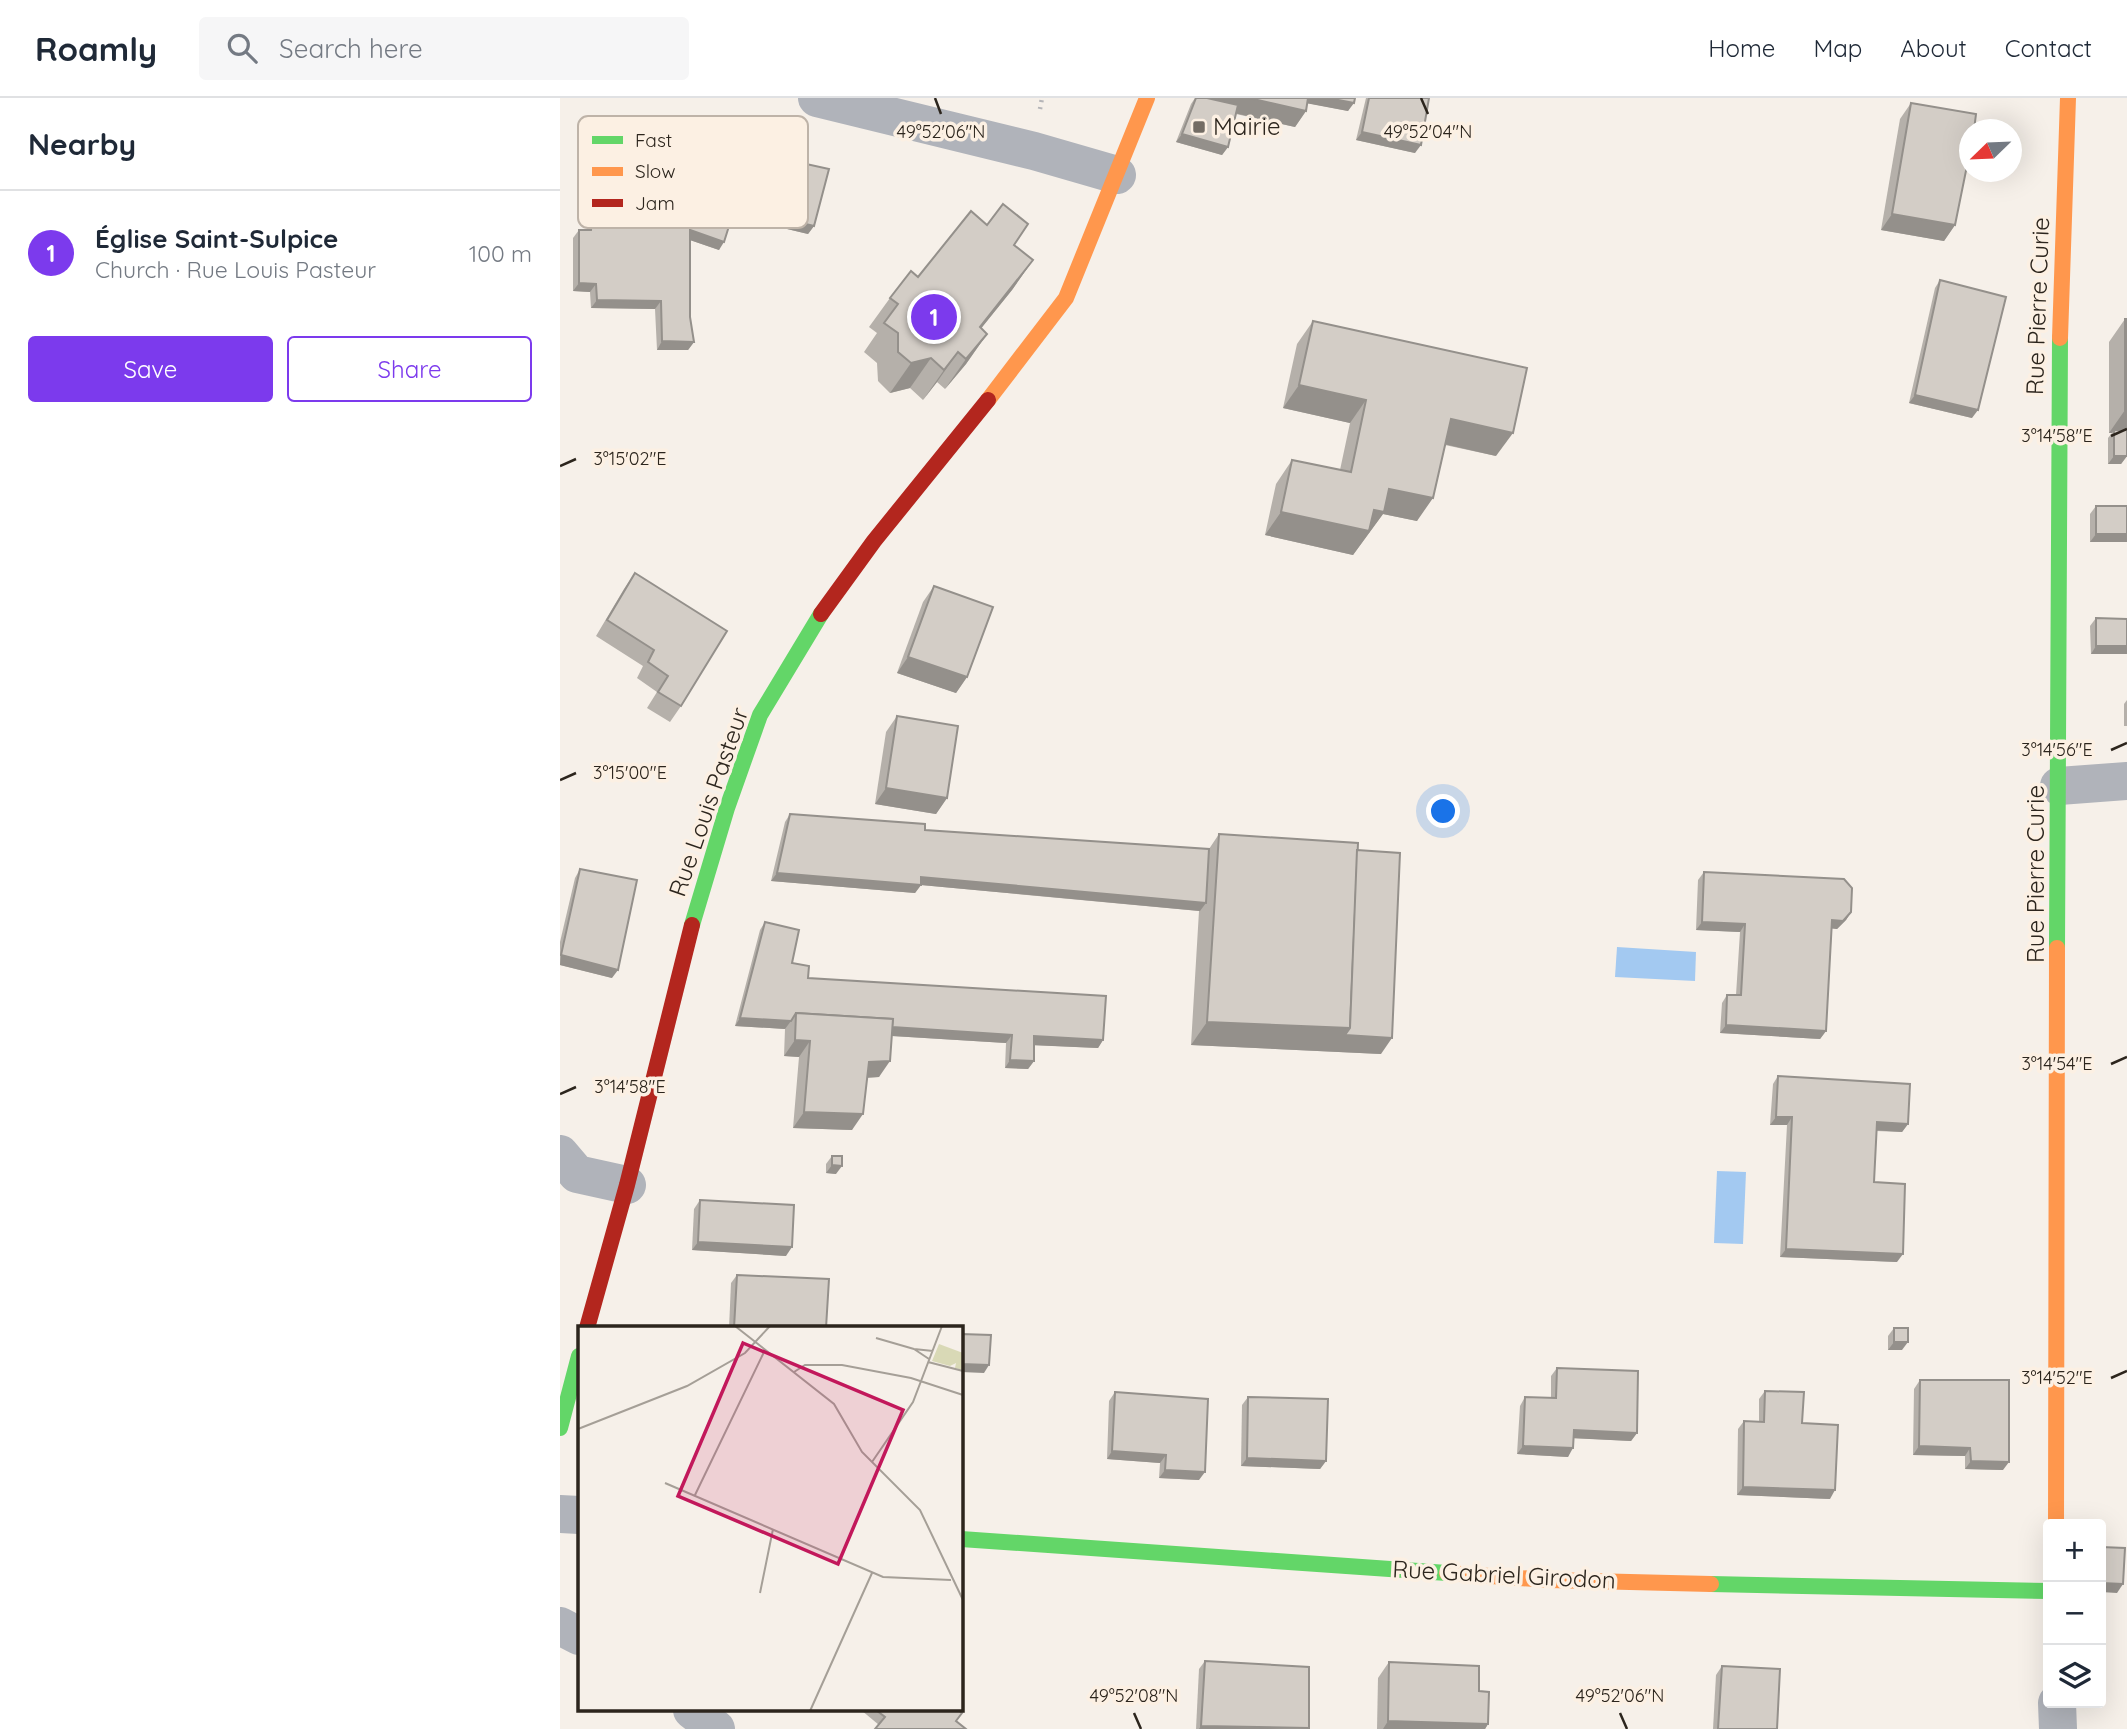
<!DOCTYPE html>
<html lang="en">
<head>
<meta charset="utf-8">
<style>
	:root { --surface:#fff; --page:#f6f6f7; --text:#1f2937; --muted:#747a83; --line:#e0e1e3; --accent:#7c3aed }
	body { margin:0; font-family:Quicksand,sans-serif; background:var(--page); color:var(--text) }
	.controls { position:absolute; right:21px; bottom:21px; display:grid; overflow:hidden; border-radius:7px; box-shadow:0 7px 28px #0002 }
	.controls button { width:63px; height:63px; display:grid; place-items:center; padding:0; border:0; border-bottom:2px solid var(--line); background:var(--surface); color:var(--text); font:35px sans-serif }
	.compass { position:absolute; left:1399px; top:21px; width:63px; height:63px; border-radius:50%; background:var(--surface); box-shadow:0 7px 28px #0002; rotate:247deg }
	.you { position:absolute; left:884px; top:714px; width:24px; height:24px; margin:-18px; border:5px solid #fff; border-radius:50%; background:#1a73e8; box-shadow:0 0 0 10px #1a73e833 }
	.badge { display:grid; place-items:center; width:46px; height:46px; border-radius:50%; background:var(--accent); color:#fff; font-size:23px; font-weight:700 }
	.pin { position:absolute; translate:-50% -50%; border:4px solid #fff; box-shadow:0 2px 7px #0006 }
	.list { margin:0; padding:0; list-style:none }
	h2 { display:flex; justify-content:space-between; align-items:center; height:91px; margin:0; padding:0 28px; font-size:30px }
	h2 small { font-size:23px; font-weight:400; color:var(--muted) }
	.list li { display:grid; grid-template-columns:46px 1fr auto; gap:21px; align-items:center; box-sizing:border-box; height:126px; padding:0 28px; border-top:2px solid var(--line) }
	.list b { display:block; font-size:26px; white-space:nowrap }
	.list p { margin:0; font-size:23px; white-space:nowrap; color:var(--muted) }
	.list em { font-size:23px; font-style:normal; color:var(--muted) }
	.actions { display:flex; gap:14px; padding:21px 28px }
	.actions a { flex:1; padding:16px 0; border:2px solid var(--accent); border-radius:7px; text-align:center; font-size:24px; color:var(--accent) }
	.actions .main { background:var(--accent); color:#fff }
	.icon { flex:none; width:38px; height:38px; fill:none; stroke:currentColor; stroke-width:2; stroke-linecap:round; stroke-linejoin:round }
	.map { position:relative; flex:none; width:1567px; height:1631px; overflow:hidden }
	header { display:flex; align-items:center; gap:42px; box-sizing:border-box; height:98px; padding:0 35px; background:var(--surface); border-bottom:2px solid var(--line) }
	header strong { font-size:33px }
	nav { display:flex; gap:38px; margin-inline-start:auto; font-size:24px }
	.search { width:490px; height:63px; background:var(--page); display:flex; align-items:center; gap:18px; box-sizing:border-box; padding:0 24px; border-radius:7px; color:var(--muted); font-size:26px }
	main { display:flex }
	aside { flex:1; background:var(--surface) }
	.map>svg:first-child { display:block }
	.water { fill:#a3c9f1 }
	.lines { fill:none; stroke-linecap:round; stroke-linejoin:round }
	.path { stroke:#b5b5b8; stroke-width:4.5; stroke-dasharray:2 5; stroke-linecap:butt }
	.street { stroke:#b0b3ba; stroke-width:38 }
	.fast { stroke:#63d668; stroke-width:16 }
	.slow { stroke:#ff974d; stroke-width:16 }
	.jam { stroke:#b3261e; stroke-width:16 }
	.wall { fill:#b5b0aa }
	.shaded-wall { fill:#94908b }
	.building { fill:#d3cdc6; stroke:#94908b; stroke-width:2 }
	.ticks { fill:none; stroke:#2c251d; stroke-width:2.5 }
	.poi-dot { fill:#736c64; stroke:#fcf0e3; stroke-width:2.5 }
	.labels { text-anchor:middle; stroke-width:7; stroke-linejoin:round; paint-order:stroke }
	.poi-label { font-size:24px; fill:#2c251d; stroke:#fcf0e3; text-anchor:start }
	.street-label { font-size:24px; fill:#2c251d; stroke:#fcf0e3 }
	.inset-road { fill:none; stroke:#a59f97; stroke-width:2 }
	.view { fill:#c2185b; fill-opacity:0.15; stroke:#c2185b; stroke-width:3.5 }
	.inset-edge { fill:none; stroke:#2c251d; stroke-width:3.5 }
	.key { fill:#fcf0e3; stroke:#beb3a8; stroke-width:2 }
	.key-label { font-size:19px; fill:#2c251d }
	.ticks-label { font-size:18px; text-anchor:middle; fill:#2c251d; stroke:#fcf0e3; stroke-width:7; stroke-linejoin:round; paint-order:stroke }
</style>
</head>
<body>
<header>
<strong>Roamly</strong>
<div class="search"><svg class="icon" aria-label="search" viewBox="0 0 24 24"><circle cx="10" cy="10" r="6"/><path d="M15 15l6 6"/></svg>Search here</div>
<nav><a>Home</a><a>Map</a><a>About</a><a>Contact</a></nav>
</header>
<main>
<aside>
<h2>Nearby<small></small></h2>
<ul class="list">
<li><span class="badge">1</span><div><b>Église Saint-Sulpice</b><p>Church · Rue Louis Pasteur</p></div><em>100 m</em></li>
</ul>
<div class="actions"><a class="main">Save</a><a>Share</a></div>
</aside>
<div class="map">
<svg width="1567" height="1631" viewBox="0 0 1567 1631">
	<rect width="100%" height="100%" fill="#f6f0e9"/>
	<!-- water -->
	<g class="water">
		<polygon points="1057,849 1136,854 1135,883 1055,879"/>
		<polygon points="1157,1073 1186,1074 1183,1146 1154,1145"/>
	</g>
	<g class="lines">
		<!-- path -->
		<polyline class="path" points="480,11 482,0"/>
		<!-- street -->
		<g class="street">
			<polyline points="257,0 474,53 557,77"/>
			<polyline points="1499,688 1567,683"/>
			<polyline points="0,1056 17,1076 67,1087"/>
			<polyline points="0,1416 19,1417"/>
			<polyline points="0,1528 19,1538"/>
			<polyline points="1497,1605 1498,1631"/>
			<polyline points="132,1612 156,1631"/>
		</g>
		<!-- fast -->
		<g class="fast">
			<polyline points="132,827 167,710 200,617 261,516"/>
			<polyline points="1497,850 1500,240"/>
			<polyline points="0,1330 19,1258"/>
			<polyline points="401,1441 887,1475"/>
			<polyline points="1151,1486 1488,1493"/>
		</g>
		<!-- slow -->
		<g class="slow">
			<polyline points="1500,240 1508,0"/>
			<polyline points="428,302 506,200 587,0"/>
			<polyline points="1496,1426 1497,850"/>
			<polyline points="887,1475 989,1482 1151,1486"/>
		</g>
		<!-- jam -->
		<g class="jam">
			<polyline points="261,516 314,443 428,302"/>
			<polyline points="27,1230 67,1087 132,827"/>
		</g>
	</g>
	<!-- wall -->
	<g class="wall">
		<polygon points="635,0 795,0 788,13 747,5 746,13 735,29 676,16 668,49 662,57 616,44 631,6"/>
		<polygon points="806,0 869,0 855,55 796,42"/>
		<polygon points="1351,5 1395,127 1384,143 1321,132 1340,21"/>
		<polygon points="151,45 254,128 248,136 172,118 159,152 130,142 130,219 134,244 128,252 97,252 95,211 31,210 30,194 13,193 13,140 19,132 26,132 32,122 97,122 100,117 128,116 146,53"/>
		<polygon points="427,127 473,162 452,192 421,230 427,236 406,266 385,291 377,284 363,302 350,290 330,295 318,283 317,265 304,254 317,235 309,229 330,200"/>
		<polygon points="1380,182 1412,320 1349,305 1375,190"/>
		<polygon points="1565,221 1567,358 1561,366 1548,366 1548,340 1552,335 1549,335 1549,244"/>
		<polygon points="753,223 936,358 885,347 857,423 823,416 793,457 705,437 716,386 732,362 780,372 790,325 723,310 737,246"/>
		<polygon points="1536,408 1567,408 1567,444 1530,444 1530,416"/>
		<polygon points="75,475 121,608 110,624 87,610 97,594 77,580 83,568 36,538 64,491"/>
		<polygon points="374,488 407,579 396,595 337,575 363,504"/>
		<polygon points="1536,520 1567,521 1567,556 1531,556 1530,528"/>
		<polygon points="1567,602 1567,628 1564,628 1564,606"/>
		<polygon points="337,618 387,700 376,716 315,706 326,634"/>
		<polygon points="230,716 365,732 649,751 659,736 797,752 821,956 631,947 639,813 361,787 355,795 211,783 225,724"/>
		<polygon points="20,771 52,880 0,867 0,844 15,780"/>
		<polygon points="1144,774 1291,814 1286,822 1277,831 1272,830 1266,933 1260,941 1160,935 1162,905 1167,897 1176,897 1180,834 1136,832 1138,782"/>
		<polygon points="205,824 232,865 248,880 543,942 538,950 474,947 474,963 468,971 445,970 446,945 332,938 319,979 307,980 292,1032 233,1030 239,959 224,958 225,931 175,928 200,832"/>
		<polygon points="1218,978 1348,1026 1342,1034 1316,1033 1314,1084 1337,1164 1220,1159 1227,1027 1210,1027 1213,986"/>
		<polygon points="272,1058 276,1076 266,1075 266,1066"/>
		<polygon points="140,1102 226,1158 132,1152 134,1111"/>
		<polygon points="177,1177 266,1230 169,1230 171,1185"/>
		<polygon points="1334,1230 1342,1252 1328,1252 1328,1238"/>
		<polygon points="997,1270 1077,1335 1071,1343 1014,1340 1008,1359 957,1356 960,1308 965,1299 991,1300 991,1278"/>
		<polygon points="1360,1282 1443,1372 1405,1371 1405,1358 1353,1357 1354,1291"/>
		<polygon points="1205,1293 1242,1325 1270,1401 1177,1397 1178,1331 1184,1323 1199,1324 1199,1301"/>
		<polygon points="555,1294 639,1382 599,1380 600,1365 547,1361 549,1303"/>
		<polygon points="688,1299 766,1363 760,1371 681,1368 682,1307"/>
		<polygon points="645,1563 749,1631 636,1631 639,1571"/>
		<polygon points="829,1564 919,1593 928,1626 925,1631 817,1631 818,1580"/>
		<polygon points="1162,1568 1217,1631 1153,1631 1156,1577"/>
		<polygon points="301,1612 398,1612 402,1615 396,1623 319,1627"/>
	</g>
	<!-- shaded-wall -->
	<g class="shaded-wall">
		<polygon points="645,0 689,0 746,13 735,29 640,7"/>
		<polygon points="742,0 768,0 794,5 788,13 740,4"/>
		<polygon points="802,34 861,47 855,55 796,42"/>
		<polygon points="622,36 668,49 662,57 616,44"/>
		<polygon points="175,109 254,128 248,136 169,117"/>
		<polygon points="1332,116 1395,127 1384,143 1321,132"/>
		<polygon points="130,132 164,144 159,152 124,140"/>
		<polygon points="473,162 452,192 399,258 420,229"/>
		<polygon points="19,185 36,186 30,194 13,193"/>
		<polygon points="37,202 101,203 95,211 31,210"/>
		<polygon points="427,236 406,266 385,291 406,261"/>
		<polygon points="102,243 134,244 128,252 97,252"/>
		<polygon points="398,254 377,284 363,302 384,272"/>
		<polygon points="371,260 350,290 330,295 351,265"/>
		<polygon points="739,287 806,302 790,325 723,310"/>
		<polygon points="1355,297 1418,312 1412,320 1349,305"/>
		<polygon points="1565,312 1567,312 1567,335 1554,332 1552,335 1549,335"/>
		<polygon points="891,321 953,335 936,358 875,344"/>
		<polygon points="1554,358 1567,358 1561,366 1548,366"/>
		<polygon points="829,391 873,400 857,423 823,416 793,457 705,437 721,414"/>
		<polygon points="1536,436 1567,436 1567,444 1530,444"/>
		<polygon points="1536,548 1567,548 1567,556 1531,556"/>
		<polygon points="348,559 407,579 396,595 337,575"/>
		<polygon points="326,690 387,700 376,716 315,706"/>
		<polygon points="217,775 361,779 646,805 640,813 361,787 355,795 211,783"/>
		<polygon points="1291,814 1286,822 1277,831 1266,830 1272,822"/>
		<polygon points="1142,824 1185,826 1180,834 1136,832"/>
		<polygon points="1,857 58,872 52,880 0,867"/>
		<polygon points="180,920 231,923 225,931 175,928"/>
		<polygon points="236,923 452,937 446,945 235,932"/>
		<polygon points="647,924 790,930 832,940 821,956 631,947"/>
		<polygon points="1166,927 1266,933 1260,941 1160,935"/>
		<polygon points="474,938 543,942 538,950 469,947"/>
		<polygon points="235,942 250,943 239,959 224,958"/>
		<polygon points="450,962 474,963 468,971 445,970"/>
		<polygon points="330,963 319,979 298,980 309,964"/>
		<polygon points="244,1014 303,1016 292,1032 233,1030"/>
		<polygon points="1216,1019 1232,1019 1227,1027 1210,1027"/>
		<polygon points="1317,1024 1348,1026 1342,1034 1311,1032"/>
		<polygon points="272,1067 282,1068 276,1076 266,1075"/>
		<polygon points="138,1144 232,1149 226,1158 132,1152"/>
		<polygon points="1226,1151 1343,1156 1337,1164 1220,1159"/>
		<polygon points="1334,1244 1348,1244 1342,1252 1328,1252"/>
		<polygon points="401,1266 429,1267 424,1275 401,1274"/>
		<polygon points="1014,1332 1077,1335 1071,1343 1009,1340"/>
		<polygon points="963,1348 1013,1350 1008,1359 957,1356"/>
		<polygon points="1359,1348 1410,1350 1405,1358 1353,1357"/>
		<polygon points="552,1353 606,1357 600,1365 547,1361"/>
		<polygon points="687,1360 766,1363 760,1371 681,1368"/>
		<polygon points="1411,1363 1449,1364 1443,1372 1405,1371"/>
		<polygon points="605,1372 645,1374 639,1382 599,1380"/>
		<polygon points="1183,1389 1275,1392 1270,1401 1177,1397"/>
		<polygon points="1541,1485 1563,1486 1557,1495 1541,1494"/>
		<polygon points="828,1623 928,1626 925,1631 823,1631"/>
		<polygon points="641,1628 749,1631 639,1631"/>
	</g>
	<!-- building -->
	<g class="building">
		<polygon points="636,0 647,0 678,7 668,49 622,36"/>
		<polygon points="689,0 748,0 746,13"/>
		<polygon points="768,0 795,0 794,5"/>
		<polygon points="809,0 869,0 861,47 802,34"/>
		<polygon points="1351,5 1416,16 1414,32 1410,32 1410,53 1395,127 1332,116"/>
		<polygon points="151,45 269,71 254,128 175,109 164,144 130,132 130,219 134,244 102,243 101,203 37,202 36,186 19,185 19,132 31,132 32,122 102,122 100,117 130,116 130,121"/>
		<polygon points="443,106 468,126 454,147 473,162 420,229 427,236 406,261 398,254 384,272 371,260 351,265 338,254 338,235 324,225 338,206 330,200 351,173 358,179 411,113 427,127"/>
		<polygon points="1380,182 1446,199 1418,312 1355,297"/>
		<rect x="1565" y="221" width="2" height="91"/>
		<polygon points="753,223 967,270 953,335 891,321 873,400 829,391 824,414 814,412 809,433 721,414 732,362 791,374 806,302 739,287"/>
		<rect x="1554" y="332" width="13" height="26"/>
		<rect x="1536" y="408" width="31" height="28"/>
		<polygon points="75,475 167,533 121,608 98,594 108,578 88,564 94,552 47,522"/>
		<polygon points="374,488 433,509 407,579 348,559"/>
		<polygon points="1536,520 1567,521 1567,548 1536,548"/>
		<polygon points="337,618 398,628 387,700 326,690"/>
		<polygon points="230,716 365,726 365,732 649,751 646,805 361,779 361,787 217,775"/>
		<polygon points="659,736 798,745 790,930 647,924"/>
		<polygon points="797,752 840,755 832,940 785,937 790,930"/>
		<polygon points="20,771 77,782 58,872 1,857"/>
		<polygon points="1144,774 1284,781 1292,790 1291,814 1283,823 1272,822 1266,933 1166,927 1167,897 1181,897 1185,826 1142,824"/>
		<polygon points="205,824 239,832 232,865 249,868 248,880 546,898 543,942 474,938 474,963 450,962 452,937 332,929 333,921 236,915 231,923 180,920"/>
		<polygon points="236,915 333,921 330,963 309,964 303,1016 244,1014 250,943 235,942"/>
		<polygon points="1218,978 1350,986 1348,1026 1317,1024 1314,1084 1345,1086 1343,1156 1226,1151 1232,1019 1216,1019"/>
		<polygon points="272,1058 282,1058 282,1068 272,1067"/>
		<polygon points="140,1102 234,1107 232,1149 138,1144"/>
		<polygon points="177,1177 269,1181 266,1230 174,1230"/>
		<rect x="1334" y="1230" width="14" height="14"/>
		<polygon points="401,1236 431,1237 429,1267 401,1266"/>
		<polygon points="997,1270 1078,1273 1077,1335 1014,1332 1013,1350 963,1348 965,1299 996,1300"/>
		<polygon points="1360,1282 1449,1282 1449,1364 1411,1363 1410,1350 1359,1348"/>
		<polygon points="1205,1293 1244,1294 1242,1325 1278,1327 1275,1392 1183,1389 1184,1323 1204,1324"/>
		<polygon points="555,1294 648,1301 645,1374 605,1372 606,1357 552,1353"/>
		<polygon points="688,1299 768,1301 766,1363 687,1360"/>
		<polygon points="1541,1449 1565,1450 1563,1486 1541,1485"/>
		<polygon points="645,1563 749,1569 749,1630 641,1628"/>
		<polygon points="829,1564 919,1568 919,1593 929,1594 928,1626 828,1623"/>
		<polygon points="1162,1568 1220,1571 1217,1631 1158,1631"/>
		<polygon points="316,1612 398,1612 402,1615 396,1623 406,1631 315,1631 325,1619"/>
	</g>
	<!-- ticks -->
	<path class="ticks" d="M375 0 381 16M861 0 868 16M1551 338 1567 331M0 368 16 361M1551 652 1567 645M0 682 16 675M1551 966 1567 959M0 996 16 989M1551 1280 1567 1273M574 1615 581 1631M1060 1615 1067 1631"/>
	<!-- markers -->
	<rect class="poi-dot" x="632" y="22" width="14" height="14" rx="3.5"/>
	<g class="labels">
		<!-- poi labels -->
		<g class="poi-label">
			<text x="653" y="37">Mairie</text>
		</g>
		<!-- street labels -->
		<g class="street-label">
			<text transform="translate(1478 208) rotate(-88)" y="8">Rue Pierre Curie</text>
			<text transform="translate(149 704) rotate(-71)" y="8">Rue Louis Pasteur</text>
			<text transform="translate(1476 776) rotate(-90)" y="8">Rue Pierre Curie</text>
			<text transform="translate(944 1477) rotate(3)" y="8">Rue Gabriel Girodon</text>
		</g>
	</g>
	<!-- overview -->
	<g transform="translate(18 1228)">
		<rect width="385" height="385" fill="#f6f0e9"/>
		<path d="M361 18 385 27V44L377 42 378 37 372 40 354 35Z" fill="#d9d9b6"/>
		<path class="inset-road" d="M157 0 256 78 284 126 342 184 385 274M298 12 336 23M351 33 336 23 355 25M350 36 385 45M216 46 227 39H264L333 52 385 69M0 103 109 60 167 27 192 0M294 136 335 76 364 0M87 157 305 251 373 254M117 169 187 24M182 267 195 203M232 385 294 247"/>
		<path class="view" d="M165 17 325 84 260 238 100 170Z"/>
		<rect width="385" height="385" class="inset-edge"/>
	</g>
	<!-- legend -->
	<rect x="18" y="18" width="230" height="112" rx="10" class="key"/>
	<rect x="32" y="38" width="31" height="8" fill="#63d668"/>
	<rect x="32" y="69" width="31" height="9" fill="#ff974d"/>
	<rect x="32" y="101" width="31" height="8" fill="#b3261e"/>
	<g class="key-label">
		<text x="75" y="49">Fast</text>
		<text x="75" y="80">Slow</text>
		<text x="75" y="112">Jam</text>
	</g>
	<g class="ticks-label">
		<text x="381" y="40">49°52'06"N</text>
		<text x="868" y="40">49°52'04"N</text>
		<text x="1497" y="344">3°14'58"E</text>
		<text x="70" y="367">3°15'02"E</text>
		<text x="1497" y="658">3°14'56"E</text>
		<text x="70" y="681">3°15'00"E</text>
		<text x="1497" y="972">3°14'54"E</text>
		<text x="70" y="995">3°14'58"E</text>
		<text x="1497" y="1286">3°14'52"E</text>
		<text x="574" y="1604">49°52'08"N</text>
		<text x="1060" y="1604">49°52'06"N</text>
	</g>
</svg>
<div class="controls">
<button>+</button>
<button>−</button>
<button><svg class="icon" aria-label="layers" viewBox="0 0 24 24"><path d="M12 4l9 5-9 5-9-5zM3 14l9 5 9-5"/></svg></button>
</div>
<svg class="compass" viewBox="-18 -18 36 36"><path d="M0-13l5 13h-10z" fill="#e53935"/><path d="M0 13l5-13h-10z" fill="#747a83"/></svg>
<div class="you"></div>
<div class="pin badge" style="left:374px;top:219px">1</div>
</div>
</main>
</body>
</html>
